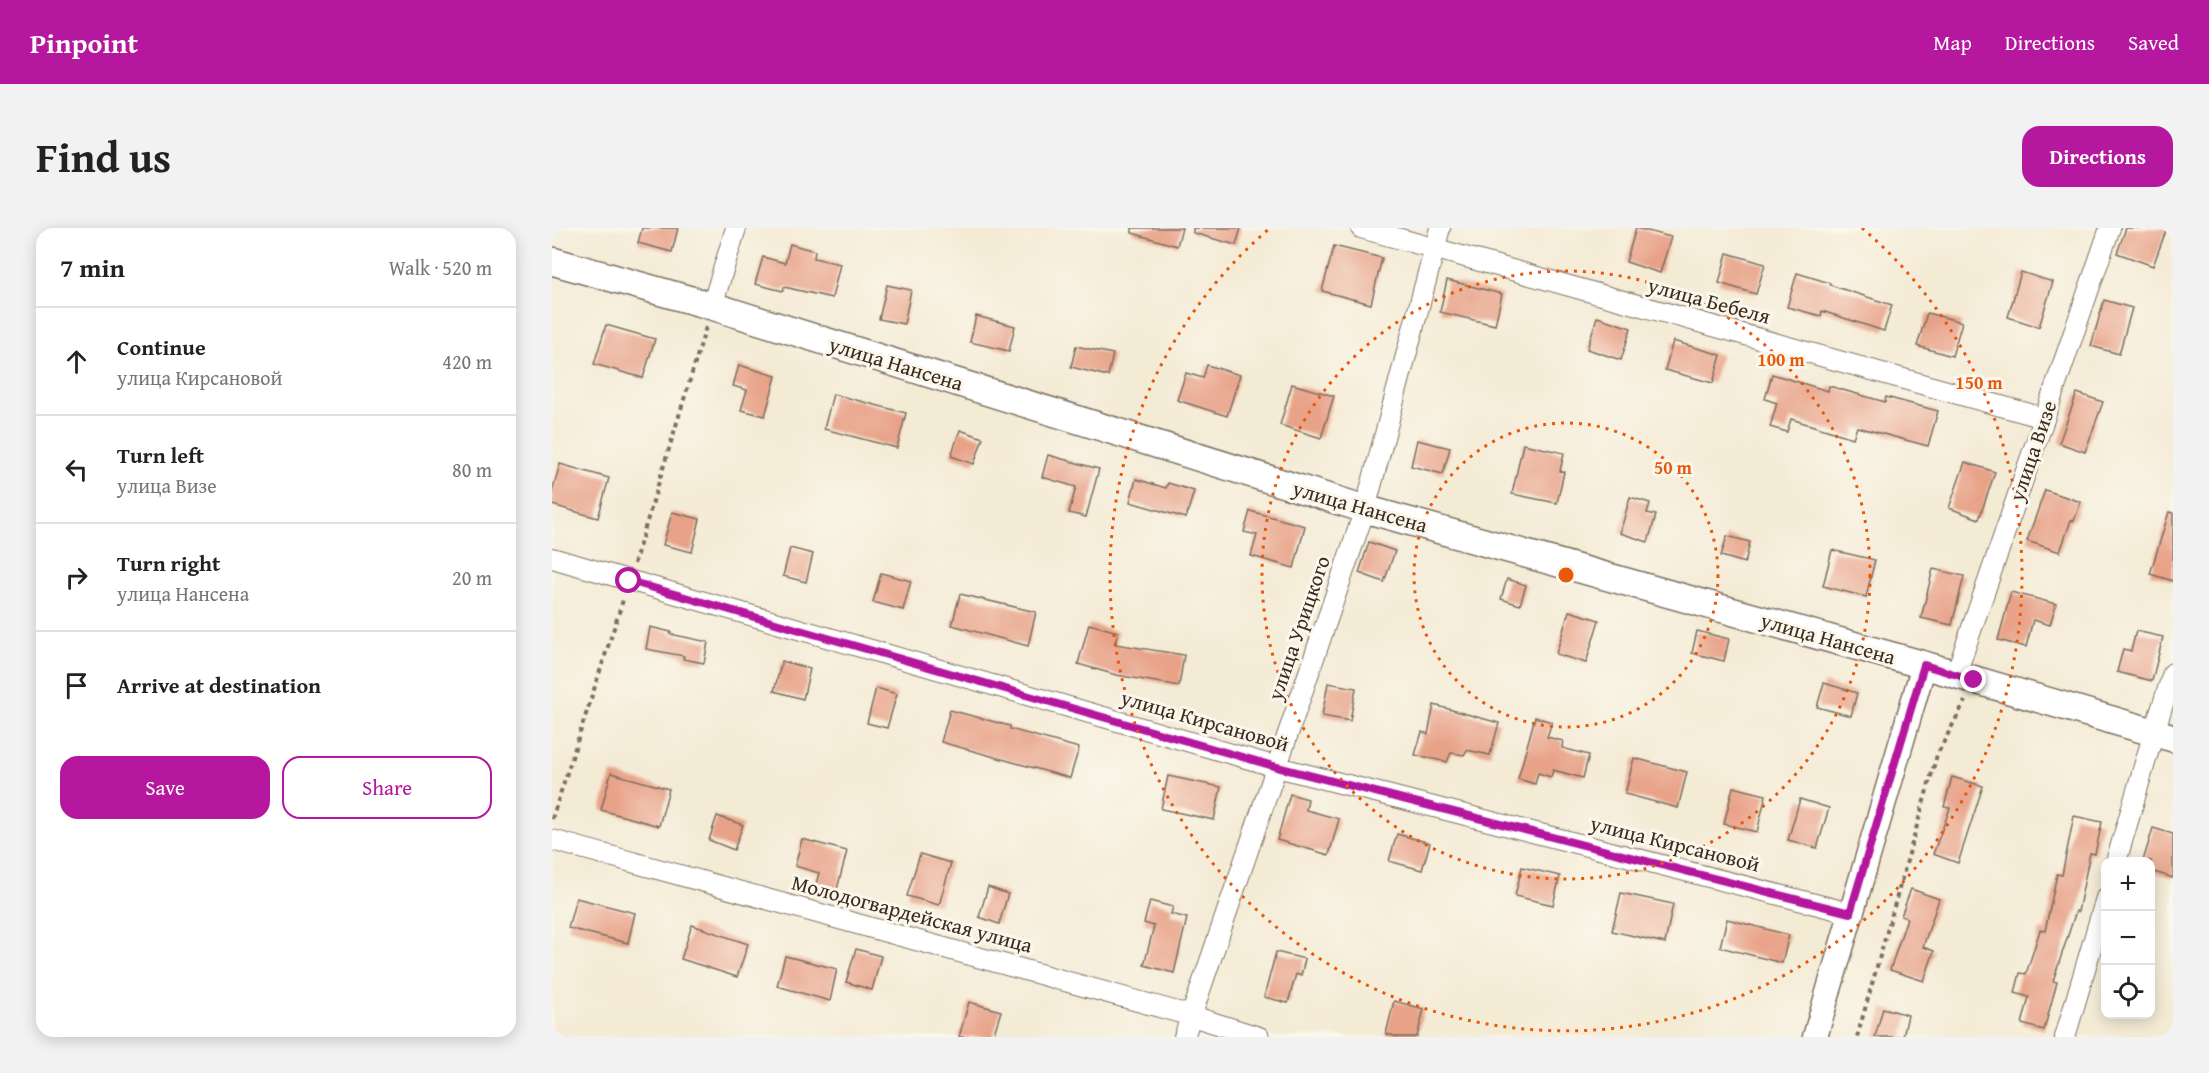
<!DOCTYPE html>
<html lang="en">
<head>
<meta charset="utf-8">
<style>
	:root { --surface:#fff; --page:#f2f2f2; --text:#222; --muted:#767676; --line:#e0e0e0; --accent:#b5179e }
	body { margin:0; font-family:"Gentium Book Plus",serif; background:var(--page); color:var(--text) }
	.controls { position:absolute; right:18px; bottom:18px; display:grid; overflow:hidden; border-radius:12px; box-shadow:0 3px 15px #0003 }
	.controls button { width:54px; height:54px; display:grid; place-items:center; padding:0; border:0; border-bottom:2px solid var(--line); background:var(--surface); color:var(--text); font:30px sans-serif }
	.stop { position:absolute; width:18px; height:18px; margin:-14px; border:4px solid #b5179e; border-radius:50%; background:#fff }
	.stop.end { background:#b5179e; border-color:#fff; box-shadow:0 2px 6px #0008 }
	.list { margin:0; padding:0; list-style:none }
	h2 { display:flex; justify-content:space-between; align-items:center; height:78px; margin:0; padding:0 24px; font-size:26px }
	h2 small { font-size:20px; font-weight:400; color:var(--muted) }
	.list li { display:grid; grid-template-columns:39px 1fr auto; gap:18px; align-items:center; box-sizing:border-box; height:108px; padding:0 24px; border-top:2px solid var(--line) }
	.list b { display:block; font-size:22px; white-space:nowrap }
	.list p { margin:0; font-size:20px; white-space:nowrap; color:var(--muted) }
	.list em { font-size:20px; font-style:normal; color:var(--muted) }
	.actions { display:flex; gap:12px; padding:18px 24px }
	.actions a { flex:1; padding:14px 0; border:2px solid var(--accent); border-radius:18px; text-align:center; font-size:21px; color:var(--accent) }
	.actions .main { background:var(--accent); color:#fff }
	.icon { flex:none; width:33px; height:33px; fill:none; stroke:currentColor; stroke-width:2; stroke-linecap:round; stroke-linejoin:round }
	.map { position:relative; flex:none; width:1621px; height:809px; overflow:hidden; border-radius:18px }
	header { display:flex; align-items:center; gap:36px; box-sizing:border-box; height:84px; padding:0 30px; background:var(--accent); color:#fff }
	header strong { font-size:28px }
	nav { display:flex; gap:33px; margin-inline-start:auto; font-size:21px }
	.intro { display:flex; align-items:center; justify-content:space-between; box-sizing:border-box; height:144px; padding:0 36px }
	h1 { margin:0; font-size:42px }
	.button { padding:15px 27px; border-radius:18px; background:var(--accent); color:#fff; font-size:21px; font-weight:700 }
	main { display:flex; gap:36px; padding:0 36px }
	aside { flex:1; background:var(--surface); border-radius:18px; box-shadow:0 3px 15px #0003 }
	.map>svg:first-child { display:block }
	.building { fill:#e8a288 }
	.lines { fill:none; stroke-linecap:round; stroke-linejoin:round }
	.minor-casing { stroke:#7c6e5e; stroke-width:22 }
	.tertiary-casing { stroke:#7c6e5e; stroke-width:27 }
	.secondary-casing { stroke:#7c6e5e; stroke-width:30 }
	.path { stroke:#7c6e5e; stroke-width:4; stroke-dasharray:4.5 4.5; stroke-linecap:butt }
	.minor { stroke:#fff; stroke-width:20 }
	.tertiary { stroke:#fff; stroke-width:24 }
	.secondary { stroke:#fff; stroke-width:27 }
	.route { stroke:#b5179e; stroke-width:8 }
	.ring { fill:none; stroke:#e8590c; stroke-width:3; stroke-dasharray:3 6 }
	.labels { text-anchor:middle; stroke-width:6; stroke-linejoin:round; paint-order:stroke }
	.street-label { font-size:21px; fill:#3b2a1e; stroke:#fbf7ec }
	.centre { fill:#e8590c; stroke:#fbf7ec; stroke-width:3 }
	.ring-label { font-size:18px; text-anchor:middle; font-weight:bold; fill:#e8590c; stroke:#fbf7ec; stroke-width:6; stroke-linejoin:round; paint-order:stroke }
</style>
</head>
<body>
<header>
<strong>Pinpoint</strong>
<nav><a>Map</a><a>Directions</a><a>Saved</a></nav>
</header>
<div class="intro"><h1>Find us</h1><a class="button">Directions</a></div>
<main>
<aside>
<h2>7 min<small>Walk · 520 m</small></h2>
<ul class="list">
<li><svg class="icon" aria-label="ahead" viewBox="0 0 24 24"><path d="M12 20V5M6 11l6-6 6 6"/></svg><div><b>Continue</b><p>улица Кирсановой</p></div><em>420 m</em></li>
<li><svg class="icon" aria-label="left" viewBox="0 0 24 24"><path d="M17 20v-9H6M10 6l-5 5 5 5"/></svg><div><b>Turn left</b><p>улица Визе</p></div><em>80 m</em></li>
<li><svg class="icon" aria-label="right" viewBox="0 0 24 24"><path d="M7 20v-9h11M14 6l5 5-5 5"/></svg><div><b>Turn right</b><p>улица Нансена</p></div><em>20 m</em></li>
<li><svg class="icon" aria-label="arrive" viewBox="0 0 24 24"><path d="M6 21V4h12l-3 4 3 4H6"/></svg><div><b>Arrive at destination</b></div></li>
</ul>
<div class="actions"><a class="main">Save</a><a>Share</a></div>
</aside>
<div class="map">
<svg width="1621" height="809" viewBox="0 0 1621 809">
	<rect width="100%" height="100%" fill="#fbf7ec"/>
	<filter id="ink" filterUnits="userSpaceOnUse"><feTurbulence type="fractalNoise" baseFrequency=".0167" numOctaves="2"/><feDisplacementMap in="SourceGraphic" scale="12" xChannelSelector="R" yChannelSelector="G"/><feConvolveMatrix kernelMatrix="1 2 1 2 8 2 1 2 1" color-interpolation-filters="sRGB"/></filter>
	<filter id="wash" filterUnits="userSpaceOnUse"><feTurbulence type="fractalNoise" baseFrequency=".008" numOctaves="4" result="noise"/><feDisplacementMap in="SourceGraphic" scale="24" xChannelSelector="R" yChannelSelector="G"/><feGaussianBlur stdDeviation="1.35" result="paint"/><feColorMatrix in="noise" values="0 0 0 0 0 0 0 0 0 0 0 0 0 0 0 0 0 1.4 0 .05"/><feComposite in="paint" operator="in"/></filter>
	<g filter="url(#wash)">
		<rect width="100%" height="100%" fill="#f4ebd5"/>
		<g id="blocks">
			<!-- building -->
			<g class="building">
				<polygon points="90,0 126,0 120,24 86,15"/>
				<polygon points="580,0 630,0 625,18 580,5"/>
				<polygon points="641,0 689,0 684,17 641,5"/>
				<polygon points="1084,0 1119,9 1108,45 1074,34"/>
				<polygon points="1574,0 1615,0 1601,38 1565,25"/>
				<polygon points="238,16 263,23 262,30 288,36 280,70 232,59 231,63 203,56 211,29 233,35"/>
				<polygon points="782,18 830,30 819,76 770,63"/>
				<polygon points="1175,25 1213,36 1204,66 1167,55"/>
				<polygon points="1469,44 1501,54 1487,99 1456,89"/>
				<polygon points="1245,45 1278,55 1278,57 1340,77 1332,103 1270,83 1269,88 1235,79"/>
				<polygon points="895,52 950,66 943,97 888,84"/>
				<polygon points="335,57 359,62 352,96 327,91"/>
				<polygon points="1552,72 1580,80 1567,126 1539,118"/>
				<polygon points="1375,85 1410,94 1400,128 1365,118"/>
				<polygon points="424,88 463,98 457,123 418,114"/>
				<polygon points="1045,89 1079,100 1069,132 1035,121"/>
				<polygon points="54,97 103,111 91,150 42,136"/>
				<polygon points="1121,113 1169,127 1161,155 1113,142"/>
				<polygon points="524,118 561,126 556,148 519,139"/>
				<polygon points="187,137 224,148 213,188 189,182 195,162 181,158"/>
				<polygon points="655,137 688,147 675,188 625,172 634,145 651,150"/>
				<polygon points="1220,146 1276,163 1277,158 1333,174 1334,169 1386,183 1376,218 1305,199 1301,210 1239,191 1235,204 1218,199 1225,175 1213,171"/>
				<polygon points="740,156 782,168 769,210 728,197"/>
				<polygon points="1525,165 1551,174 1533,224 1507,215"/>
				<polygon points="281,166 354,185 345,220 272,201"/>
				<polygon points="408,202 431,210 422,236 399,228"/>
				<polygon points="865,212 898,220 891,246 859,238"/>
				<polygon points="971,216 1012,225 1008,243 1012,244 1005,275 960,266"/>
				<polygon points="496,227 547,241 534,289 517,285 524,259 490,249"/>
				<polygon points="1413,234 1443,244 1427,291 1397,280"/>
				<polygon points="8,236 57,250 46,290 0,277 0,264"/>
				<polygon points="584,251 614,260 616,255 642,263 634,290 578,274"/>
				<polygon points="1493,262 1529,274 1522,293 1519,292 1508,324 1475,313"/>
				<polygon points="1078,269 1098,275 1095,285 1104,287 1096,314 1068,305"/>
				<polygon points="698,283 753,298 742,340 699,328 705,307 692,304"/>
				<polygon points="120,284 148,291 140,324 111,317"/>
				<polygon points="1617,284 1621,285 1621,353 1598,346"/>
				<polygon points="1175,308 1198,314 1193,335 1169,328"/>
				<polygon points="817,314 843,323 832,354 807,345"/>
				<polygon points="238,320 261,326 254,354 231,348"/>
				<polygon points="1280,322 1323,332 1314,369 1271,358"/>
				<polygon points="1381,341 1412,348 1400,397 1369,390"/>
				<polygon points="329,345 359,353 351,382 321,374"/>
				<polygon points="955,351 974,357 968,377 949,371"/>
				<polygon points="1459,364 1504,376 1498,397 1481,392 1474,419 1446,412"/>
				<polygon points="408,366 484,384 476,418 400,397"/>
				<polygon points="1017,383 1047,392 1034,435 1004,426"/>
				<polygon points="537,396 566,404 563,416 632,427 627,458 564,447 526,436"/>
				<polygon points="98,399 119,404 118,406 156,414 152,435 131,431 132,428 94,421"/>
				<polygon points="1145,403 1177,411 1172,433 1140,425"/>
				<polygon points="1584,403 1611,409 1600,453 1565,444 1571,421 1579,423"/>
				<polygon points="230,433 258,441 251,471 222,463"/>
				<polygon points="776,455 804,460 798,493 770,488"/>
				<polygon points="1272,455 1305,465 1299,488 1265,479"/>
				<polygon points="324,460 345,466 335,500 315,495"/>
				<polygon points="882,477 947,495 938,527 915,522 912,527 899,525 895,534 863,527 870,504 876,506"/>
				<polygon points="398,482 458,498 458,501 527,520 518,550 389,514"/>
				<polygon points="983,489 1000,494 995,509 1011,513 1010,520 1037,527 1031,550 1001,542 999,549 986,545 983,556 966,551"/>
				<polygon points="1082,530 1135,544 1126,580 1073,566"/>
				<polygon points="59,545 117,561 107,598 49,582"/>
				<polygon points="616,548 669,559 662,592 609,581"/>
				<polygon points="1400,549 1431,558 1406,635 1381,626 1398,580 1392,579"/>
				<polygon points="1181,559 1214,567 1205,604 1172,596"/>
				<polygon points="738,566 756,571 754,582 787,591 777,627 725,612"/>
				<polygon points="1248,571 1277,580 1265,620 1236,612"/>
				<polygon points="165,588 191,597 182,622 157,612"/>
				<polygon points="1522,588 1550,594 1543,626 1538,625 1526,684 1524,683 1501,753 1505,754 1492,802 1470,796 1477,769 1463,765 1468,745 1474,746 1488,702 1493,703 1505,646 1510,647"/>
				<polygon points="1601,600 1621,606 1621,650 1599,643 1599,633 1591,633"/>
				<polygon points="845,606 878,615 870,642 837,633"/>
				<polygon points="250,611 295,623 283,669 262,663 267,645 243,638"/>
				<polygon points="368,626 399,635 387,677 355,668"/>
				<polygon points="970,639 1008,648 1001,677 963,668"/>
				<polygon points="436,659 456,666 447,696 427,689"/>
				<polygon points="1359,661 1387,671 1371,719 1382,723 1372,753 1338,742 1355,690 1349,688"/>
				<polygon points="1069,665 1121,676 1113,715 1060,703"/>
				<polygon points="24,670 83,685 76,715 16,700"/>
				<polygon points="598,673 621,679 619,686 635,690 622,745 592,737 602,698 592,695"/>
				<polygon points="1175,691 1237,707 1230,735 1168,719"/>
				<polygon points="140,697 196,716 185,749 129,731"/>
				<polygon points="304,721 329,728 320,762 294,754"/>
				<polygon points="724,724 753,731 749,748 744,746 736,775 712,769"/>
				<polygon points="233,728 285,741 278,773 225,758"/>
				<polygon points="842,773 872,781 865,809 847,809 834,806"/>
				<polygon points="417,774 449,783 441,809 407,809"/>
				<polygon points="1331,780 1356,787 1351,809 1323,809"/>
			</g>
		</g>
	</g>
	<g filter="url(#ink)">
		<use href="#blocks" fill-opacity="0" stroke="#7c6e5e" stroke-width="1.5"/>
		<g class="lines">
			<defs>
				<g id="minor">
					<polyline points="809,0 1492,190"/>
					<polyline points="160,78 184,0"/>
					<polyline points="0,330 725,539 1298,685"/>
					<polyline points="1404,446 1558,0"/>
					<polyline points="0,612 640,788 707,809"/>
					<polyline points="1564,634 1602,504 1621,445"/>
					<polyline points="632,809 813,281 888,0"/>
					<polyline points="1513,809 1554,670"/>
				</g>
				<polyline id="tertiary" points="1263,809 1372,437"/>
				<polyline id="secondary" points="0,33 160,78 813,281 1372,437 1621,510"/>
			</defs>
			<!-- minor casing -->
			<use href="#minor" class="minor-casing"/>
			<!-- tertiary casing -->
			<use href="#tertiary" class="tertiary-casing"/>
			<!-- secondary casing -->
			<use href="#secondary" class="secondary-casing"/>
			<!-- path -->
			<g class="path">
				<polyline points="82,336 154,99"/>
				<polyline points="0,591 72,369"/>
				<polyline points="1305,809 1385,527 1413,473"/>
			</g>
			<!-- minor -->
			<use href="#minor" class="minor"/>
			<!-- tertiary -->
			<use href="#tertiary" class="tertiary"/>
			<!-- secondary -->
			<use href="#secondary" class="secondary"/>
		</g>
	</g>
	<g class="lines" filter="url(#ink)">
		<!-- route -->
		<polyline class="route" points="77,353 725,539 1298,685 1372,437 1422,452"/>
	</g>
	<!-- distance rings -->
	<g class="ring">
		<circle cx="1014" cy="347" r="152"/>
		<circle cx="1014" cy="347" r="304"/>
		<path d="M1310 0A456 456 0 1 1 718 0"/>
	</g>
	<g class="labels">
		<!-- street labels -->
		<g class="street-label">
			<text transform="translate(1157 73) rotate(15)" y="7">улица Бебеля</text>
			<text transform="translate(344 136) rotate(17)" y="7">улица Нансена</text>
			<text transform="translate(1481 223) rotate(-71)" y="7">улица Визе</text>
			<text transform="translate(808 279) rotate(16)" y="7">улица Нансена</text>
			<text transform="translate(747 400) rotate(-71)" y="7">улица Урицкого</text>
			<text transform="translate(1276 411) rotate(16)" y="7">улица Нансена</text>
			<text transform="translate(653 493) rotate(16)" y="7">улица Кирсановой</text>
			<text transform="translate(1123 616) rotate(14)" y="7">улица Кирсановой</text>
			<text transform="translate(360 686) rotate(15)" y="7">Молодогвардейская улица</text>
		</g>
	</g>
	<circle cx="1014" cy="347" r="9" class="centre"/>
	<g class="ring-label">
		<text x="1229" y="138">100 m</text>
		<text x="1427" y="161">150 m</text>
		<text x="1121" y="246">50 m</text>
	</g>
</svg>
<div class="controls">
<button>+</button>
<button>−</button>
<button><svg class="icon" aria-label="locate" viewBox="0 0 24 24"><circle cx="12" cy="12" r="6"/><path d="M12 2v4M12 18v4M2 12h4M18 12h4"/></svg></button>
</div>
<div class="stop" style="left:77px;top:353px"></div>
<div class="stop end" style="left:1422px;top:452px"></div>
</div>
</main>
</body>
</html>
